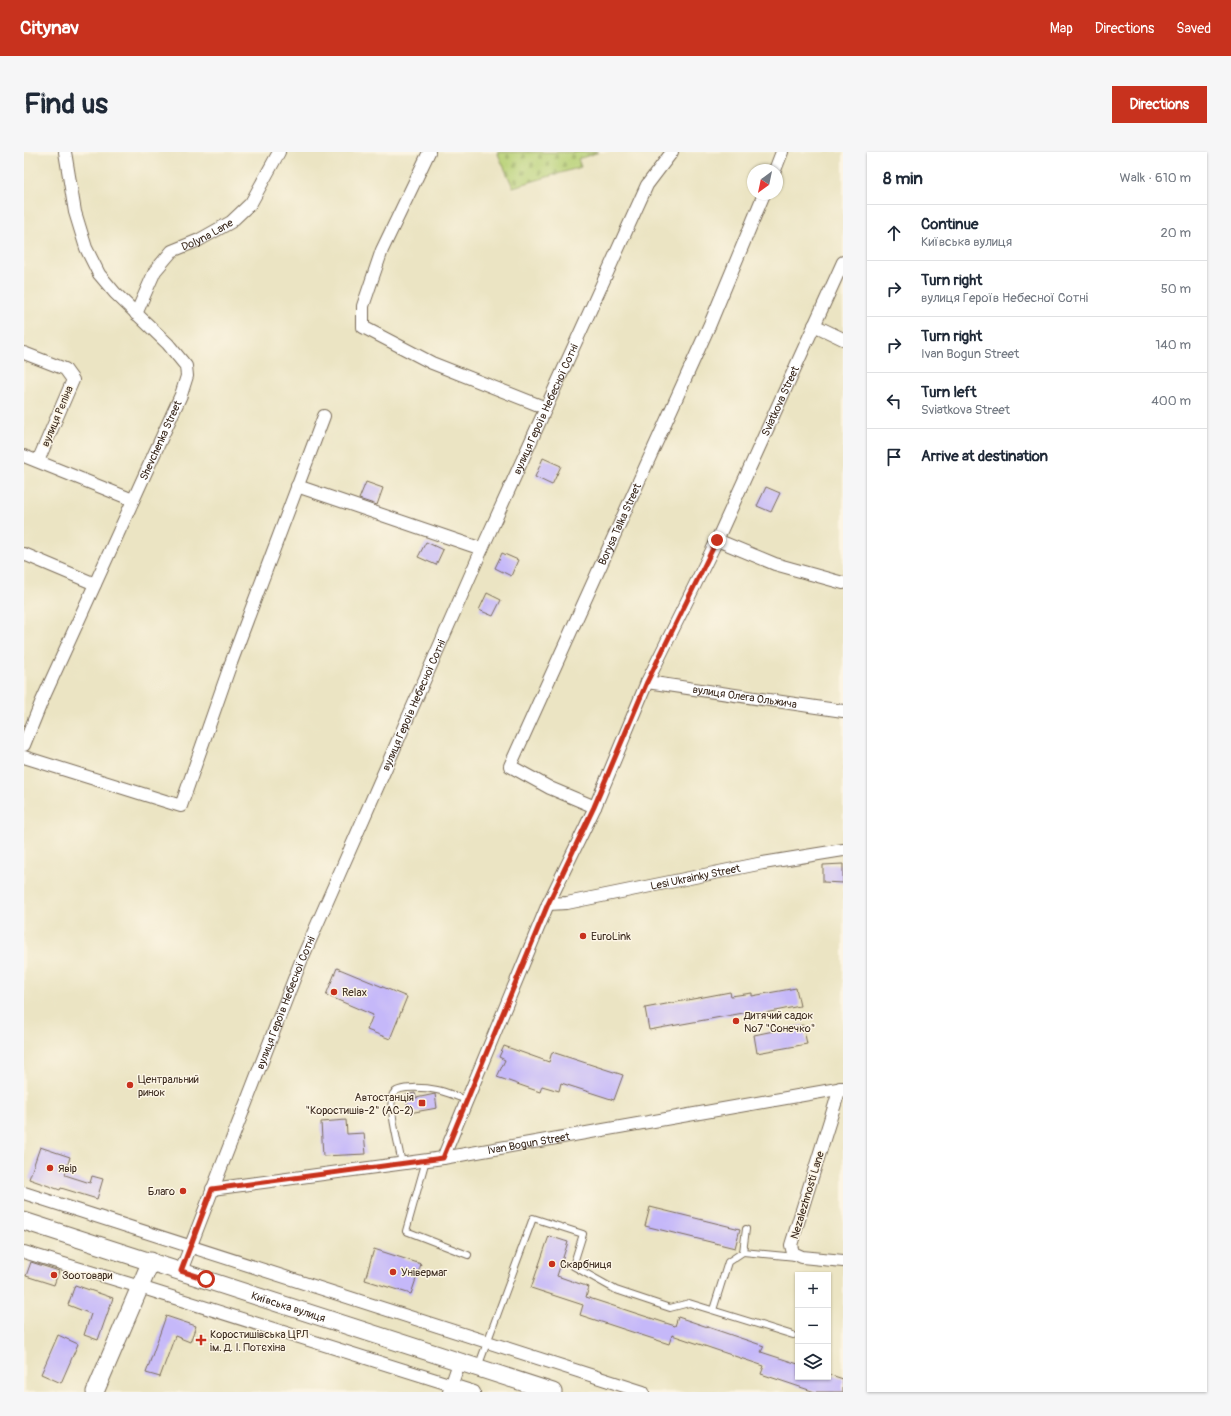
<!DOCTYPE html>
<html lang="en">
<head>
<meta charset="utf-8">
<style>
	:root { --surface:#fff; --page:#f6f6f7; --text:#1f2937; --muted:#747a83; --line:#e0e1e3; --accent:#c8321e }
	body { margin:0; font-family:Pangolin,sans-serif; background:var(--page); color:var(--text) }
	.controls { position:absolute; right:12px; bottom:12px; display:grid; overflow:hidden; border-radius:0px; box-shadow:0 1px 3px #0004 }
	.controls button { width:36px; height:36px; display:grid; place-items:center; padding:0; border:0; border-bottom:1px solid var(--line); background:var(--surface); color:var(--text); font:20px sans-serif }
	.compass { position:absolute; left:723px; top:12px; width:36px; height:36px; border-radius:50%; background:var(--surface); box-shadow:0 1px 3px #0004; rotate:213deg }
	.stop { position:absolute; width:12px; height:12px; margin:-9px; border:3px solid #c8321e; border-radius:50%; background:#fff }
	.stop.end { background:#c8321e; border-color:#fff; box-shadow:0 1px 4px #0008 }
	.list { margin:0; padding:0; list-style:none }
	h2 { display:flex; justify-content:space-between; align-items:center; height:52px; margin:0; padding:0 16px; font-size:17px }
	h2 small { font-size:13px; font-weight:400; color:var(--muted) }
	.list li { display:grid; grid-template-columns:26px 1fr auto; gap:12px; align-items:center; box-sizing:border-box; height:56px; padding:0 16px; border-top:1px solid var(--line) }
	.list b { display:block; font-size:15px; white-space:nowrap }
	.list p { margin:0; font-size:13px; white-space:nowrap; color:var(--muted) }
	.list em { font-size:13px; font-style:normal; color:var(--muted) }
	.icon { flex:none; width:22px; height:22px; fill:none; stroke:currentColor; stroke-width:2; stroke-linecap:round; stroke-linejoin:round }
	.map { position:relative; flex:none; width:819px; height:1240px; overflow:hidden; border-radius:0px }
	header { display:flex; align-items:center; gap:24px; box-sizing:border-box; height:56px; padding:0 20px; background:var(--accent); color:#fff }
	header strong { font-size:19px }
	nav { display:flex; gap:22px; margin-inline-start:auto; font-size:14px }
	.intro { display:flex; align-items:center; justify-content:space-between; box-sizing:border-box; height:96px; padding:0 24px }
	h1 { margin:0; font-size:28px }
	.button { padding:10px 18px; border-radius:0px; background:var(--accent); color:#fff; font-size:14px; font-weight:700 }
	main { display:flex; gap:24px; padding:0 24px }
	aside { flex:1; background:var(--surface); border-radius:0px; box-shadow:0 1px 3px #0004 }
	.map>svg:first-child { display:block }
	.cemetery { fill:url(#cemetery-stones); stroke:#7a7e4a }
	.building { fill:#c5b8f9 }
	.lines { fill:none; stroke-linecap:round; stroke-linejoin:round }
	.lane-casing { stroke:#796b58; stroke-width:8 }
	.street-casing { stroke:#796b58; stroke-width:14 }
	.secondary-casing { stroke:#796b58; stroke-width:19 }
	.lane { stroke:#fff; stroke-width:6 }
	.street { stroke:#fff; stroke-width:12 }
	.secondary { stroke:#fff; stroke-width:17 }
	.route { stroke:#c8321e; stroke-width:5 }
	.poi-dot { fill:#c8321e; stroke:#fcf5e5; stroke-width:1.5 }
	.labels { text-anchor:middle; stroke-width:3; stroke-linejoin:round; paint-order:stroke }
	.street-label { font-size:11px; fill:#3b2a1e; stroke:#fcf5e5 }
	.poi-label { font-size:11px; fill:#3b2a1e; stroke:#fcf5e5; text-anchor:start }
</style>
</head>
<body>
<header>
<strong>Citynav</strong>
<nav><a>Map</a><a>Directions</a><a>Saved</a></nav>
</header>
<div class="intro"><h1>Find us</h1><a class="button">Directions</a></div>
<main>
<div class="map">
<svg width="819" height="1240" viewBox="0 0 819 1240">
	<defs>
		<pattern id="cemetery-stones" width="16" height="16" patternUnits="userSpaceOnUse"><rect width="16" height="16" fill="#b8d177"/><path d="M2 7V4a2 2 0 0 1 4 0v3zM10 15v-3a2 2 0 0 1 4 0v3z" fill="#9fb466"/></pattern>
	</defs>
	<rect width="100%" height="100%" fill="#fcf5e5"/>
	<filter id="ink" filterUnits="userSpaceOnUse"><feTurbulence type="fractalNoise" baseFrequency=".025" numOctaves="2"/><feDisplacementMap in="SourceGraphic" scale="8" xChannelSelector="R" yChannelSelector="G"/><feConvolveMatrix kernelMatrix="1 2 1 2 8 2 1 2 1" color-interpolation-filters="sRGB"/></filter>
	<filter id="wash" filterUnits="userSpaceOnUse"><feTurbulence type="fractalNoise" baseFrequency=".012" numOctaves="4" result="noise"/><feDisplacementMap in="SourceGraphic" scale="16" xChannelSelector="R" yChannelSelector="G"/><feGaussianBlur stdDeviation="0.9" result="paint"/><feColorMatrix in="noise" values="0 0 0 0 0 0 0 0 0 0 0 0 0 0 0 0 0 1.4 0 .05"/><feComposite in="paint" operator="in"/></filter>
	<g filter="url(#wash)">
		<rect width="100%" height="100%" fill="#ebe4c3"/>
		<!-- cemetery -->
		<polygon class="cemetery" points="473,0 575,0 554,7 557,15 489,35"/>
		<g id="blocks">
			<!-- building -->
			<g class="building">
				<polygon points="519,306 537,314 528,333 511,325"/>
				<polygon points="342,330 359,336 353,353 335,347"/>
				<polygon points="742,335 756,341 747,360 733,354"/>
				<polygon points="402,390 419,398 412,413 394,405"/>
				<polygon points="478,401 494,408 487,424 471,416"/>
				<polygon points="463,441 477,448 469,464 455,458"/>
				<polygon points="819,712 819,731 799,730 799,713"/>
				<polygon points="313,816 383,845 366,887 343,878 349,863 302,843"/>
				<polygon points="772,836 776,854 726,864 725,860 625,878 621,856 706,840 707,844 728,841 728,844"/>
				<polygon points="779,873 783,892 733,901 730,883"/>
				<polygon points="480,894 525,910 528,900 599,923 590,948 537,931 535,939 518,934 516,940 473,925 481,908 475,905"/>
				<polygon points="391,941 392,946 411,942 413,956 385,961 382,943"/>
				<polygon points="322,968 323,982 340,981 342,1002 299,1004 297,970"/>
				<polygon points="16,995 46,1005 41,1023 66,1031 68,1024 79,1027 73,1047 37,1036 36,1038 5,1027"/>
				<polygon points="626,1055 716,1077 711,1096 621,1074"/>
				<polygon points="525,1084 544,1090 533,1124 565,1135 562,1145 651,1174 654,1165 740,1194 737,1200 774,1212 774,1225 804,1225 804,1222 819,1227 819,1240 791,1240 737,1222 740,1214 648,1183 645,1192 556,1163 559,1153 507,1136"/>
				<polygon points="350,1097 397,1112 387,1142 341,1128"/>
				<polygon points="7,1110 35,1119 30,1133 2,1124"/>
				<polygon points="51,1133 89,1146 74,1188 60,1183 67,1162 44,1153"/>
				<polygon points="142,1164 172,1174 166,1190 151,1184 136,1225 122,1221"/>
				<polygon points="34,1183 54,1192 37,1231 17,1222"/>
			</g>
		</g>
	</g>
	<g filter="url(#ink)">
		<use href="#blocks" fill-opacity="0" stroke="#796b58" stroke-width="1"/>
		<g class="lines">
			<defs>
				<g id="lane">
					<polyline points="402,1008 382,1079 444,1103"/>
					<path d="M378 1012C376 999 363 951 369 942 374 933 404 936 413 938 423 940 433 945 443 948"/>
					<polyline points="719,1100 772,1105"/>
					<polyline points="689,1158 704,1110 719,1100 722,1077"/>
					<polyline points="454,1215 509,1066 559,1082 549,1114 592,1138 646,1156 665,1151 769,1183"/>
				</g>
				<g id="street">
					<polyline points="405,0 358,98 339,154 339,175 408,211 522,256"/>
					<polyline points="751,18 758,0"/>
					<path id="s1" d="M112 162 131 119 148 99 175 88 207 70 227 51 255 0"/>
					<polyline points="790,173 819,187"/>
					<polyline points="0,201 41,217 49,228 14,309"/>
					<polyline points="0,304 109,348"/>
					<polyline points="273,334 458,397"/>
					<polyline points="693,388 751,412 819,431"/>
					<polyline points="0,402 71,432"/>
					<path id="s2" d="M623 530 819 559"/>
					<path id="s3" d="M0 593 17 551 157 243 163 224 162 214 144 192 91 141 75 122 62 96 51 60 41 0"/>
					<polyline points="0,605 157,654 207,511 300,264"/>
					<path id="s4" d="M571 655 526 636 486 614 686 172 740 42"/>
					<path id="s5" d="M524 752 543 751 739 711 819 698"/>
					<polyline points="816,936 767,1093 769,1101 778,1105 819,1109"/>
					<path id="s6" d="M419 1006 524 752 571 655 623 530 693 388 819 110"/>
					<path id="s7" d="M188 1037 419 1006 819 936"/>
					<polyline points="0,1041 619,1240"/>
					<polyline points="0,1100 116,1135 450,1240"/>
					<path id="s8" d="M157 1119 277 809 458 397 623 33 648 0"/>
					<polyline points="425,1240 435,1211"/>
				</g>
				<g id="secondary">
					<path id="s9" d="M0 1069 529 1240"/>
					<polyline points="71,1240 127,1109"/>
				</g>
			</defs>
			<!-- lane casing -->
			<use href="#lane" class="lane-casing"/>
			<!-- street casing -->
			<use href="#street" class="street-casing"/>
			<!-- secondary casing -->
			<use href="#secondary" class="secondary-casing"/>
			<!-- lane -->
			<use href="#lane" class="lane"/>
			<!-- street -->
			<use href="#street" class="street"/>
			<!-- secondary -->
			<use href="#secondary" class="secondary"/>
		</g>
	</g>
	<g class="lines" filter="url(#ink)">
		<!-- route -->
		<polyline class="route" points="182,1127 157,1119 188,1037 419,1006 524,752 570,655 623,530 693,388"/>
	</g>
	<!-- markers -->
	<g class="poi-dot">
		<circle cx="559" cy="784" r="4"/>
		<circle cx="310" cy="840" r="4"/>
		<circle cx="712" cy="869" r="4"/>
		<circle cx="106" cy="933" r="4"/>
		<rect x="394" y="947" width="8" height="8" rx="2"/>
		<circle cx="26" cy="1016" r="4"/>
		<circle cx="159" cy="1039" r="4"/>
		<circle cx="528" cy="1112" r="4"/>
		<circle cx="369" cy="1120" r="4"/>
		<circle cx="30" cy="1123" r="4"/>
		<path d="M175 1182h4v4h4v4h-4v4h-4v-4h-4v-4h4z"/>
	</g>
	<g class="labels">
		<!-- street labels -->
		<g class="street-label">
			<text dy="4" stroke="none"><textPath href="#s1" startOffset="112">Dolyna Lane</textPath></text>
			<text dy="4" stroke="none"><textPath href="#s6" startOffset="829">Sviatkova Street</textPath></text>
			<text dy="4" stroke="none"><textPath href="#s8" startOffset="936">вулиця Героїв Небесної Сотні</textPath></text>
			<text transform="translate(33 264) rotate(-67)" y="4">вулиця Рєпіна</text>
			<text dy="4" stroke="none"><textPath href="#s3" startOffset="334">Shevchenka Street</textPath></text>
			<text dy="4" stroke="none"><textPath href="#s4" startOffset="360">Borysa Talka Street</textPath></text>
			<text dy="4" stroke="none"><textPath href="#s2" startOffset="99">вулиця Олега Ольжича</textPath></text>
			<text dy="4" stroke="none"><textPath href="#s8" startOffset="612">вулиця Героїв Небесної Сотні</textPath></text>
			<text dy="4" stroke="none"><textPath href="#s5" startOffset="150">Lesi Ukrainky Street</textPath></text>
			<text dy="4" stroke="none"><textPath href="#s8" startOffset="288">вулиця Героїв Небесної Сотні</textPath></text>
			<text dy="4" stroke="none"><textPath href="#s7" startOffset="320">Ivan Bogun Street</textPath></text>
			<text transform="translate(783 1043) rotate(-73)" y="4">Nezalezhnosti Lane</text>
			<text dy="4" stroke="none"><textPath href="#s9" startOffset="278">Київська вулиця</textPath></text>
		</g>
		<!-- poi labels -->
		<g class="poi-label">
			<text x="567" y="788">EuroLink</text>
			<text x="318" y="844">Relax</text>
			<text x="720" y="867">Дитячий садок<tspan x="720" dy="13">№7 "Сонечко"</tspan></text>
			<text x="114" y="931">Центральний<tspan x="114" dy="13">ринок</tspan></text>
			<text x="390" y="949" text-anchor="end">Автостанція<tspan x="390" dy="13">"Коростишів-2" (АС-2)</tspan></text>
			<text x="34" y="1020">Явір</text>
			<text x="151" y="1043" text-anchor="end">Благо</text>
			<text x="536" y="1116">Скарбниця</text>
			<text x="377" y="1124">Універмаг</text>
			<text x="38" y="1127">Зоотовари</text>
			<text x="186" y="1186">Коростишівська ЦРЛ<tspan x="186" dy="13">ім. Д. І. Потєхіна</tspan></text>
		</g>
	</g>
</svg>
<div class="controls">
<button>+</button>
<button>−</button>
<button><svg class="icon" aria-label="layers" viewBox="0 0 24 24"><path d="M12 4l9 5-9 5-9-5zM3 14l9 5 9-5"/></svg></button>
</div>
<svg class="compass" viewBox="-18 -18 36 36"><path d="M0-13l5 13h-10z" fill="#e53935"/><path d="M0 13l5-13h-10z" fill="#747a83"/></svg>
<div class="stop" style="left:182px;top:1127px"></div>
<div class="stop end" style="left:693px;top:388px"></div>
</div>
<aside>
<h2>8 min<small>Walk · 610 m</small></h2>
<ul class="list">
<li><svg class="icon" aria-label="ahead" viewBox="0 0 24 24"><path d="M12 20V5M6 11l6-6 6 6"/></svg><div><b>Continue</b><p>Київська вулиця</p></div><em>20 m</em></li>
<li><svg class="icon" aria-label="right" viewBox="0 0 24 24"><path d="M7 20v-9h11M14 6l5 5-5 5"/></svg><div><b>Turn right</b><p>вулиця Героїв Небесної Сотні</p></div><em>50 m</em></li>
<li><svg class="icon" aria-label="right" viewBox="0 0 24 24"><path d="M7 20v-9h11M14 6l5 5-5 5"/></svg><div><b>Turn right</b><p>Ivan Bogun Street</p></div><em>140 m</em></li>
<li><svg class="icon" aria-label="left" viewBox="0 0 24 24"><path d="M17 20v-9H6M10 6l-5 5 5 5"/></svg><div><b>Turn left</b><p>Sviatkova Street</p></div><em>400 m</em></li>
<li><svg class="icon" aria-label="arrive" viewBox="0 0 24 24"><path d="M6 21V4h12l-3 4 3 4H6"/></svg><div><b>Arrive at destination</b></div></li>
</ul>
</aside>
</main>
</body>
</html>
